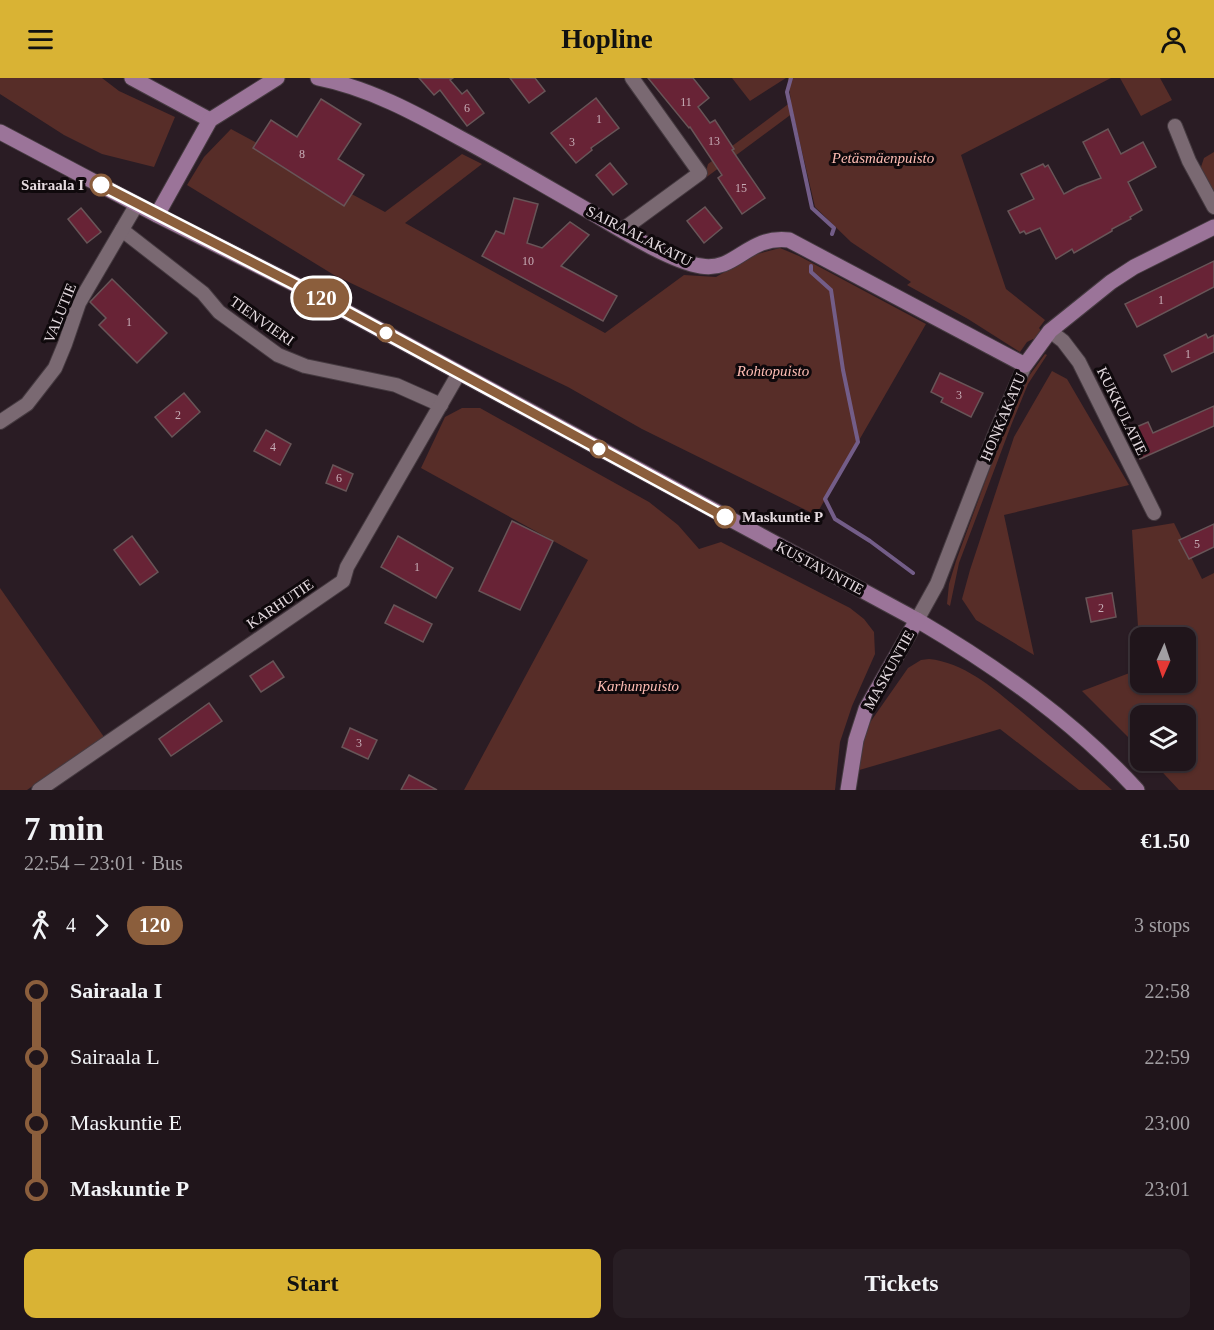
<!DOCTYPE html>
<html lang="en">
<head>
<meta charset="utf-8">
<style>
	:root { --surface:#20151b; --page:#281e24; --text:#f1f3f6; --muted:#a29fa3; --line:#3d343a; --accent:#d9b334 }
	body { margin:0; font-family:Georgia,serif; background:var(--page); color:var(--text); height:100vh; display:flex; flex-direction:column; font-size:22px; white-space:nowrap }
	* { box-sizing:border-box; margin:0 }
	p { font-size:20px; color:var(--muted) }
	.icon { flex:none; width:33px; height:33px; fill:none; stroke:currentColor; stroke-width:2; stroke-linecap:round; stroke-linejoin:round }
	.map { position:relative; height:712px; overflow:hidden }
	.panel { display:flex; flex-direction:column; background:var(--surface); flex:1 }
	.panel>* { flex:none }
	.badge { padding:0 12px; border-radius:20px; font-size:21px; line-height:39px }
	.needle { width:39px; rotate:183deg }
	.controls { position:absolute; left:1130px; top:549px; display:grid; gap:12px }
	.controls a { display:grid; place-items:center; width:66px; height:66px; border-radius:12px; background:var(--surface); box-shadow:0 2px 4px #0004,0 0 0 2px var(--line); font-size:30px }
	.map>.badge { position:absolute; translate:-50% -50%; box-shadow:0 0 0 3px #fff }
	.legs { display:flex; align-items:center; gap:9px; height:66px; padding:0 24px; font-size:20px }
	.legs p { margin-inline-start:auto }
	.head { display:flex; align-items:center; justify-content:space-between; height:102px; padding:0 24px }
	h1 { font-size:33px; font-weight:700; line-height:45px }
	.action { display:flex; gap:12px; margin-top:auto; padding:12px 24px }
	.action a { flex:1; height:69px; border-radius:12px; background:var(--accent); color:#111; font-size:24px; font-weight:700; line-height:69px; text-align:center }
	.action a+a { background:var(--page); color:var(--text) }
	ul { padding:0 24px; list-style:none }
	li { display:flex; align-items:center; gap:21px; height:66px; font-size:22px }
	li i { display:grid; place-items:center; width:9px; height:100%; margin:0 8px; background:currentColor }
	li i::after { content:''; width:15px; height:15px; margin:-8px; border:4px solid; border-radius:50%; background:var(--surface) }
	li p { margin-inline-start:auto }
	li:first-child i { background:linear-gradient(#0000 50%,currentColor 0) }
	li:last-child i { background:linear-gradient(currentColor 50%,#0000 0) }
	header { display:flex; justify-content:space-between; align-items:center; height:78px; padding:0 24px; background:var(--accent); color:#111; font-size:27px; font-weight:700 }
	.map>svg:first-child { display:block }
	.green { fill:#572d28 }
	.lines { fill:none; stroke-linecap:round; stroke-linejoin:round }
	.stream { stroke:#735d88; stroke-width:4 }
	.building { fill:#682336; stroke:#685558; stroke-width:1.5 }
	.street-casing { stroke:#453a40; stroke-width:16 }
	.secondary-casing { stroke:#453a40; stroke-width:17 }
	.street { stroke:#7a6972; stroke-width:14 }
	.secondary { stroke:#9b7499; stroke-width:15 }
	.line-1-casing { stroke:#fff; stroke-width:14 }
	.line-1 { stroke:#8b5e3c; stroke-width:9 }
	.stop-1-dot { fill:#fff; stroke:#8b5e3c; stroke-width:3 }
	.labels { text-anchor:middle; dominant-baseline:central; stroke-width:6; stroke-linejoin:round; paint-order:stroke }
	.number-label { font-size:12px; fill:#c6adb6 }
	.park-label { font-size:15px; font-style:italic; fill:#febcb3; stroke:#0f090c }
	.stop-label { font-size:15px; font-weight:bold; fill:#e5dbe0; stroke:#0f090c; text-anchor:end }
	.street-label { font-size:15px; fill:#e5dbe0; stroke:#0f090c }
</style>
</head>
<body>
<header><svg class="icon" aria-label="menu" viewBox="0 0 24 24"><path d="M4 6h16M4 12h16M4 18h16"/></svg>Hopline<svg class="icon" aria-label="person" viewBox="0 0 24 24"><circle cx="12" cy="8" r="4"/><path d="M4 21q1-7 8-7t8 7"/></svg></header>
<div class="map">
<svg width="1214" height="712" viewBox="0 0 1214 712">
	<rect width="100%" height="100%" fill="#2a1c24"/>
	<g class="green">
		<polygon points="0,0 102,0 119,13 175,39 154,89 102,76 64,57 0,16"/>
		<polygon points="732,0 786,0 750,23"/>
		<polygon points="788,0 1111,0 961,77 1006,211 1045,242 1039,250 1043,255 1041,267 1033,261 1027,264 1020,274 968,241 907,207 911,204 851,164 815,129 793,35 704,101 708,86 791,24"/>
		<polygon points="1120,0 1160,0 1172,22 1141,38"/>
		<polygon points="231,51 385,134 462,76 482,86 405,145 605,255 684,197 716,199 754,177 780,170 799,178 926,246 816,437 642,351 568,309 334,197 187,107 204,79"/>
		<polygon points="1214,74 1214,114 1201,89 1204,80"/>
		<polygon points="1045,276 1047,277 1028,306 1012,345 959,485 950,528 947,526 949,506 956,483 1007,344 1026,302"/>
		<polygon points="1052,293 1067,301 1129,407 1004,437 1034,577 976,542 962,521 970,492 1014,359"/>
		<polygon points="462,330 480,330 649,424 678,447 699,471 721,464 850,530 864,541 874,554 875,576 852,628 840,664 835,712 464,712 588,482 421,390 445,339"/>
		<polygon points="1174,445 1202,501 1214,495 1214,712 1179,712 1152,683 1185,682 1185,638 1140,638 1140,671 1082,613 1140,591 1140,604 1185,604 1185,560 1140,560 1140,581 1132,452"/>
		<polygon points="0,510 104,659 27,712 0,712"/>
		<path d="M929,581c41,4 75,39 106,64 26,22 52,45 77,67h-33l-79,-61 -144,42 3,-23 12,-27 37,-53 13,-8z"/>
	</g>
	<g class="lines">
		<g class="stream">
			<polyline points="791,0 787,14 812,130 834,150 832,156"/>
			<polyline points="811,188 811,194 831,212 843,292 858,364 825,421 835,441 870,463 913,495"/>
		</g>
	</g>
	<g class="building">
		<polygon points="419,0 453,0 450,2 462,16 467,12 484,35 467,48 440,12 434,17"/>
		<polygon points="510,0 535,0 545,13 529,25"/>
		<polygon points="648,0 693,0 709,20 698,29 710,45 715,42 734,71 732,72 765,120 742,136 718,100 722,97 690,49 689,50"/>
		<polygon points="596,20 619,50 591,70 592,72 576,85 551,55"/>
		<polygon points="321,21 361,46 338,81 364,97 344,128 253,70 271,42 297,59"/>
		<polygon points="1108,51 1121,76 1143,64 1156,89 1128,104 1142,132 1130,139 1131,141 1112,151 1112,153 1074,175 1072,171 1056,181 1040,150 1026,156 1024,153 1020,155 1008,133 1034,121 1021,96 1043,86 1045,89 1048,87 1064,116 1077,109 1101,100 1083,64"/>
		<polygon points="610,85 627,106 613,117 596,97"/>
		<polygon points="514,120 538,126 527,165 542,170 570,144 589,157 561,188 617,218 603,243 482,178 496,153 504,156"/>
		<polygon points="705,129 722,150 704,165 687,143"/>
		<polygon points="81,130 101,154 87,165 68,141"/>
		<polygon points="1214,183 1214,209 1137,249 1125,226"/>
		<polygon points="112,201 167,255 137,285 99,247 106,240 90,224"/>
		<polygon points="1206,256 1208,260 1214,257 1214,274 1172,294 1164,277"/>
		<polygon points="940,295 983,315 971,339 941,324 943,320 931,314"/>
		<polygon points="184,315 200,334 172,359 155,339"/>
		<polygon points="1214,328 1214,348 1140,381 1127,353 1148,344 1153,355"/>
		<polygon points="266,352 291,366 280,387 254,373"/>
		<polygon points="333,387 353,396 346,413 326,405"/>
		<polygon points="512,443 553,463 520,532 479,513"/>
		<polygon points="1214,446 1214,469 1189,481 1179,462"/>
		<polygon points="132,458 158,494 140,507 114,472"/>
		<polygon points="398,458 453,490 436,520 381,489"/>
		<polygon points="1112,515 1116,539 1091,544 1086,520"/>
		<polygon points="394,527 432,546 423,564 385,545"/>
		<polygon points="273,583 284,599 261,614 250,598"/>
		<polygon points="209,625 222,643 171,678 159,661"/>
		<polygon points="350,650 377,662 368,681 342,669"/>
		<polygon points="409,697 437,712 401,712"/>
	</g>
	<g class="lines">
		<defs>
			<g id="street">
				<polyline points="1175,48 1189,83 1214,129"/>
				<polyline points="122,152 203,215 219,234 278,277 305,288 396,307 441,327"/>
				<polyline points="622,152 700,95 632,0"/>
				<polyline points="1050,253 1063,263 1079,284 1154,435"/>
				<polyline points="0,344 27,326 55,290 65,266 79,225 137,126"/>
				<polyline points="917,542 937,506 995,356 1025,287"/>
				<polyline points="39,712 343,503 347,489 459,295"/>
			</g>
			<g id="secondary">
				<polyline points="132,0 210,42"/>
				<path d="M318,0c51,10 97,35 142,60 47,25 92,52 139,79 25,15 74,45 102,49 36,6 46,-31 88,-26l236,125 25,-34 61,-49 23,-15 80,-40"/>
				<path d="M0,54l157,83 153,77 607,328c80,47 157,101 220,170"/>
				<polyline points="157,137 210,42 277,0"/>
				<polyline points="848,712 856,662 866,631 917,542"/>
			</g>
		</defs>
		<use href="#street" class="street-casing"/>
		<use href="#secondary" class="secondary-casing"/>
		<use href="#street" class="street"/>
		<use href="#secondary" class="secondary"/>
	</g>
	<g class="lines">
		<defs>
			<polyline id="line-1" points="101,107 310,214 725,439"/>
		</defs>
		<use href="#line-1" class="line-1-casing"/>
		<use href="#line-1" class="line-1"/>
	</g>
	<g class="stop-1-dot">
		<circle cx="101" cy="107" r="10"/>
		<circle cx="386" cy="255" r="8"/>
		<circle cx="599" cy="371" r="8"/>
		<circle cx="725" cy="439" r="10"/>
	</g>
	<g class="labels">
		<g class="number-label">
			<text x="686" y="24">11</text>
			<text x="467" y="30">6</text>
			<text x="599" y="41">1</text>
			<text x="714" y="63">13</text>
			<text x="572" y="64">3</text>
			<text x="302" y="76">8</text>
			<text x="741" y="110">15</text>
			<text x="528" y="183">10</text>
			<text x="1161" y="222">1</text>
			<text x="129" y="244">1</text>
			<text x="1188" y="276">1</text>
			<text x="959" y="317">3</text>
			<text x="178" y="337">2</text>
			<text x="273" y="369">4</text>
			<text x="339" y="400">6</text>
			<text x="1197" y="466">5</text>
			<text x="417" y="489">1</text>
			<text x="1101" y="530">2</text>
			<text x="359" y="665">3</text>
		</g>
		<g class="park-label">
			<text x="883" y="80">Petäsmäenpuisto</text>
			<text x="773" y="293">Rohtopuisto</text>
			<text x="638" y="608">Karhunpuisto</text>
		</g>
		<g class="stop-label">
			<text x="84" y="107">Sairaala I</text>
			<text x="742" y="439" text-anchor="start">Maskuntie P</text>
		</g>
		<g class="street-label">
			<text transform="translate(639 158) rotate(27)">SAIRAALAKATU</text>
			<text transform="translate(60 235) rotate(-68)">VALUTIE</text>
			<text transform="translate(262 243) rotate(35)">TIENVIERI</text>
			<text transform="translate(1122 333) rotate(64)">KUKKULATIE</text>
			<text transform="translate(1003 339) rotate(-67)">HONKAKATU</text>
			<text transform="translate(820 490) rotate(28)">KUSTAVINTIE</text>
			<text transform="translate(280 526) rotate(-34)">KARHUTIE</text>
			<text transform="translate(889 592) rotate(-61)">MASKUNTIE</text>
		</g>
	</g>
</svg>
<div class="controls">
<a><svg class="needle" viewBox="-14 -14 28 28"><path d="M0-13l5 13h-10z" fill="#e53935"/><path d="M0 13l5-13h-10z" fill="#a29fa3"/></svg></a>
<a><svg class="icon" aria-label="layers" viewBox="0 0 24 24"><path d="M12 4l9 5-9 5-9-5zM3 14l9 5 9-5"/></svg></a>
</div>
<b class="badge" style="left:321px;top:220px;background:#8b5e3c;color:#fff">120</b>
</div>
<section class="panel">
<div class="head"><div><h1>7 min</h1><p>22:54 – 23:01 · Bus</p></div><b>€1.50</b></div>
<div class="legs"><svg class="icon" aria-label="walk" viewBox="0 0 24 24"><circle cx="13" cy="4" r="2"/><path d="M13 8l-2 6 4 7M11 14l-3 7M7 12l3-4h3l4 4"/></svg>4<svg class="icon" aria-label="forward" viewBox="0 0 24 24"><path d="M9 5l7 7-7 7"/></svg><b class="badge" style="background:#8b5e3c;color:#fff">120</b><p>3 stops</p></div>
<ul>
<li><i style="color:#8b5e3c"></i><b>Sairaala I</b><p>22:58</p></li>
<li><i style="color:#8b5e3c"></i><span>Sairaala L</span><p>22:59</p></li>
<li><i style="color:#8b5e3c"></i><span>Maskuntie E</span><p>23:00</p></li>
<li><i style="color:#8b5e3c"></i><b>Maskuntie P</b><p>23:01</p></li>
</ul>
<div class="action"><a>Start</a><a>Tickets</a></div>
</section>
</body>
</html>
